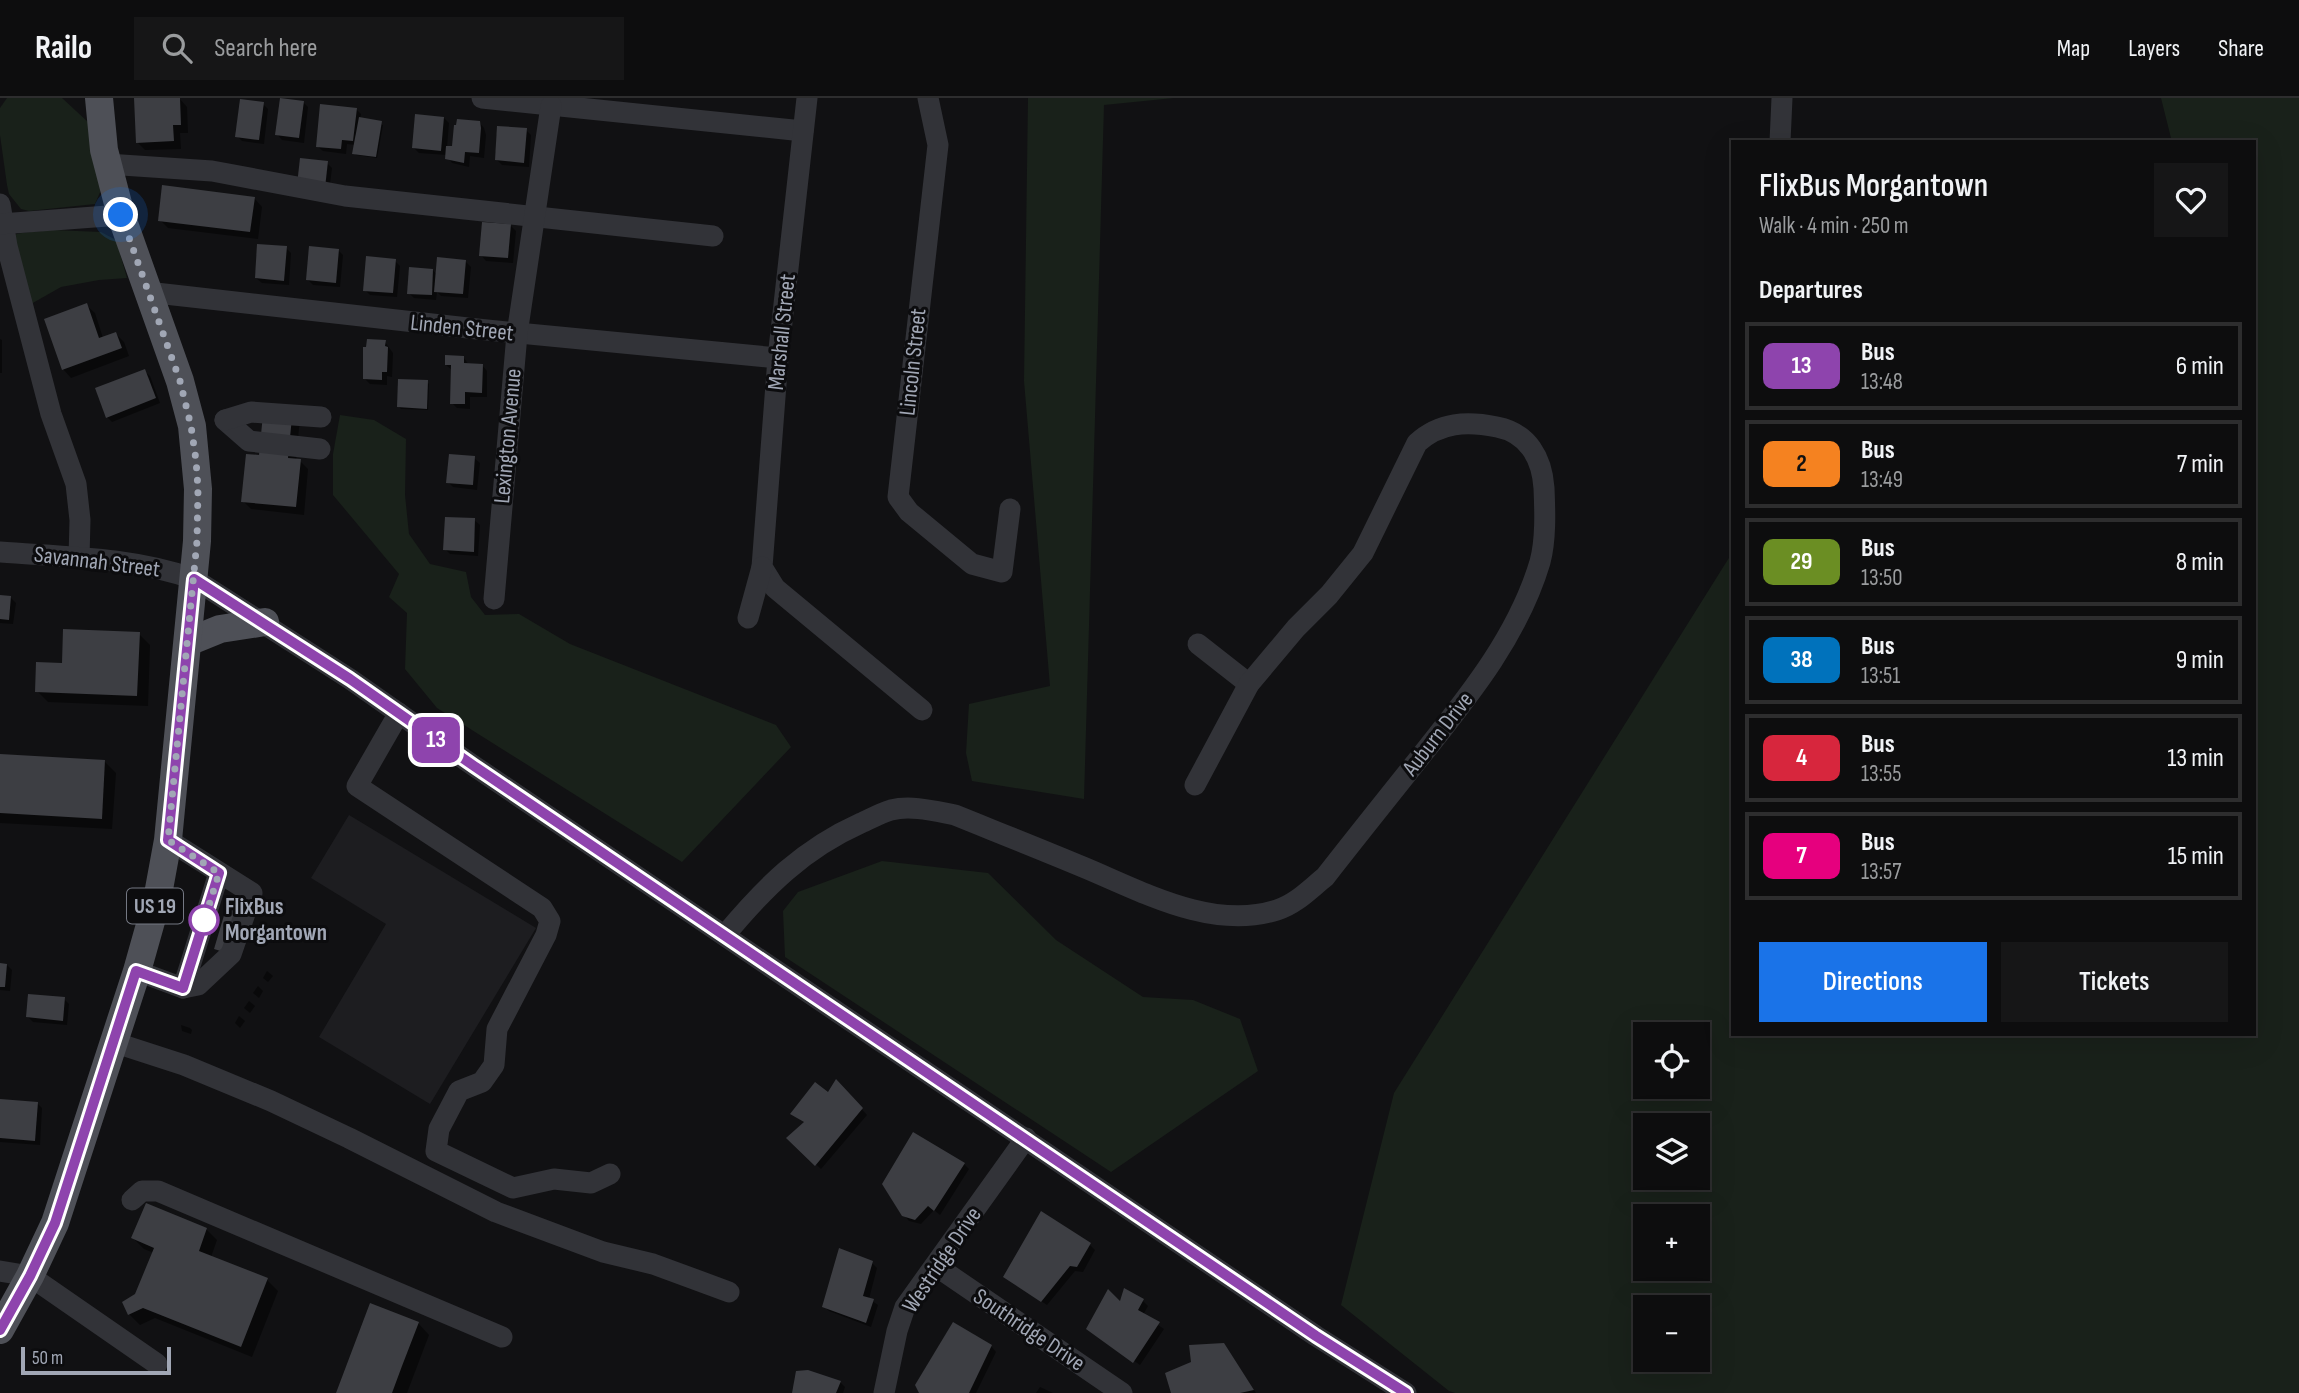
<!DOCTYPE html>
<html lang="en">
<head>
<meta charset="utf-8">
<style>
	:root { --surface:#0d0d0e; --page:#161617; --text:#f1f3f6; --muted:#9a9c9e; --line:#2d2d2e; --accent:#1a73e8 }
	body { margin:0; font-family:"Sofia Sans Condensed",sans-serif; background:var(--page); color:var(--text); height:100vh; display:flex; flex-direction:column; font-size:26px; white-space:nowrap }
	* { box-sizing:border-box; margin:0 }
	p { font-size:23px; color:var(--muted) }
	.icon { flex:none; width:38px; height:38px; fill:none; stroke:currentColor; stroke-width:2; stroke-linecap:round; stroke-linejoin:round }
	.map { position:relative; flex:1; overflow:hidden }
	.side { position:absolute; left:1731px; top:42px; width:525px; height:896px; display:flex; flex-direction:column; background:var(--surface); border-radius:0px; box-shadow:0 7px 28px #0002,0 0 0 2px var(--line) }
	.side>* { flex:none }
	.badge { padding:0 14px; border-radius:10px; font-size:24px; line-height:46px }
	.fabs { position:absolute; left:1633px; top:924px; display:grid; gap:14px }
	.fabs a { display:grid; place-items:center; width:77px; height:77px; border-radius:0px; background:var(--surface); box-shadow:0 7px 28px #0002,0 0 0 2px var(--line); font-size:35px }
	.scale { position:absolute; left:21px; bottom:18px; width:150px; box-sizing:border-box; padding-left:7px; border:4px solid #a1a7b5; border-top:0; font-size:19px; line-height:24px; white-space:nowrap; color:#a1a7b5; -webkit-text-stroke:5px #0c0c0e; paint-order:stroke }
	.you { position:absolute; width:35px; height:35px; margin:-18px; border:5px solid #fff; border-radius:50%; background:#1a73e8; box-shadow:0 0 0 10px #1a73e833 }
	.map>.badge { position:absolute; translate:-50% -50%; box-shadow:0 0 0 4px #fff }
	h2 { padding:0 28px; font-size:26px; line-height:63px }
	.round { display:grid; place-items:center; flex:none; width:74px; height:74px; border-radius:0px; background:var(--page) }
	.head { display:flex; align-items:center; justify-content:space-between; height:119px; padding:0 28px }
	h1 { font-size:33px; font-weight:600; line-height:52px }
	.action { display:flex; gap:14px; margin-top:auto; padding:14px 28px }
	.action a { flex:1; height:80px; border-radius:0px; background:var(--accent); color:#fff; font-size:28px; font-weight:600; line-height:80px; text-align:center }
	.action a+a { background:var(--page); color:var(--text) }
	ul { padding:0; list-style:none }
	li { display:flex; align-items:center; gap:21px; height:88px; margin:0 14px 10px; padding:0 14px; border:4px solid var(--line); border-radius:0px }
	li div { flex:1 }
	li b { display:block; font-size:26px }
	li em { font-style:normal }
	li .badge { min-width:77px; font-weight:700; text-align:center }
	header { display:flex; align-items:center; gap:42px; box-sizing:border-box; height:98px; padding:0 35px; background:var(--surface); border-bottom:2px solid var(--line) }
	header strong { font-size:33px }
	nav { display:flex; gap:38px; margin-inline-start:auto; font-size:24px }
	.search { width:490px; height:63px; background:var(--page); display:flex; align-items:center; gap:18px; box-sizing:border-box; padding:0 24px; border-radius:0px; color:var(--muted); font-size:26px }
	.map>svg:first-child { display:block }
	.built { fill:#1d1d20 }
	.green { fill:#19211a; fill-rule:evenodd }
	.shadow { fill:#0007 }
	.building { fill:#3d3e43 }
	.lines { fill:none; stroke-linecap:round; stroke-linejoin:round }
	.minor { stroke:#323338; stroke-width:21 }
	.major { stroke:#4e5057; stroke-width:28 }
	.line-casing { stroke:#fff; stroke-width:16 }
	.line { stroke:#8e44ad; stroke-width:10 }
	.walk { stroke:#a1a7b5; stroke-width:7; stroke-dasharray:0 12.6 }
	.stop-dot { fill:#fff; stroke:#8e44ad; stroke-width:3.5 }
	.labels { text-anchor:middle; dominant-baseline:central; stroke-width:6; stroke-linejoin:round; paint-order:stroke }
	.shield { fill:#0c0c0e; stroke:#747883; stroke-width:2 }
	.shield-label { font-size:21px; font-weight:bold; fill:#a1a7b5 }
	.street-label { font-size:23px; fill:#a1a7b5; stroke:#0c0c0e }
	.stop-label { font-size:23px; font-weight:bold; fill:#a1a7b5; stroke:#0c0c0e; text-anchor:start }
</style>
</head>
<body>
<header>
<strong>Railo</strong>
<div class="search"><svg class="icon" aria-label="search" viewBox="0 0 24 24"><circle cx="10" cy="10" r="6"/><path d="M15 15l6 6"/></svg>Search here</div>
<nav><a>Map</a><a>Layers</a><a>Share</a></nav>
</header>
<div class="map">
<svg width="2299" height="1295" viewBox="0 0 2299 1295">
	<rect width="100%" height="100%" fill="#111113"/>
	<polygon class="built" points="349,717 536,830 430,1006 319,939 386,826 311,780"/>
	<g class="green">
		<polygon points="7,0 62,0 89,25 101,92 95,106 29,113 21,111 9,96 7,87 0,37 0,10"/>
		<polygon points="1028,0 1174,0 1104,7 1084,701 972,683 966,655 969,606 1050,588 1024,283"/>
		<path d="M2161,0h138v1295h-844l-6,-2 -108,-86 53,-212 338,-540v481h522v-892h-82zM1698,936v53h-53v-53zM1645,1027h53v53h-53zM1698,1118v53h-53v-53zM1698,1209v53h-53v-53z"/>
		<path d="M53,132l48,2 15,8 11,38 -28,2 -38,7 -30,17 -21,-68c13,-5 30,-4 43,-6z"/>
		<polygon points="340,317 374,322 406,341 405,397 409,436 430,466 466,474 471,499 485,517 519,516 570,546 776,627 791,649 682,764 437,610 405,571 407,515 389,499 399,476 333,397 333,356"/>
		<polygon points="882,763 988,775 1056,842 1143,899 1193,902 1240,921 1258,973 1111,1074 785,859 783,813 798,794"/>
	</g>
	<g class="shadow">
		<polygon points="136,0 179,0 187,9 188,35 180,35 181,51 145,52 137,44"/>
		<polygon points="303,4 308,9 304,45 282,42 277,36"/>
		<polygon points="263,6 268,11 264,46 242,43 237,38"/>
		<polygon points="356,11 361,16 360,21 383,27 377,60 356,57 354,55 356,47 347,46 346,56 323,53 317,48"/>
		<polygon points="444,20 449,25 447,49 454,50 479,24 484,30 486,37 484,60 470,58 469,69 452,65 447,57 419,55 414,50"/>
		<polygon points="526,32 531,37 529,69 502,67 496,61"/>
		<polygon points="327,65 332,70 329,94 304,91"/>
		<polygon points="254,100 262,109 258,141 168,130 160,122"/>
		<polygon points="511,128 516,133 513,165 486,163 481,157"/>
		<polygon points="286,150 291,155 289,187 262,185 256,180"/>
		<polygon points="338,152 343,157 340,189 313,187 308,182"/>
		<polygon points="395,163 400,168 397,199 370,197 365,192"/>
		<polygon points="465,163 471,169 468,200 441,198 437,194 436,202 414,200 409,195 433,172 437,177"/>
		<polygon points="86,207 95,215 103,240 116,236 124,244 129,258 71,280 63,271"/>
		<polygon points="0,241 2,242 2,275 0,275"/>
		<polygon points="385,244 393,255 392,279 387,278 387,287 370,286 365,281"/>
		<polygon points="464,260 469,267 482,267 487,273 487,299 470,299 470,311 457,310 452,305 453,273 446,267"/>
		<polygon points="144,273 150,278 160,305 112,324 107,319"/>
		<polygon points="427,284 429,286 428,312 401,311 399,309"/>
		<polygon points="266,308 300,319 296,363 300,363 308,371 304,417 251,411 243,403 261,359"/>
		<polygon points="474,360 480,365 477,392 453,389 448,384"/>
		<polygon points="474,422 480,427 478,458 450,456 445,451"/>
		<polygon points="0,496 0,499 11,500 16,505 13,526 0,525"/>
		<polygon points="139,536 150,547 148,608 48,604 37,593 63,566"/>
		<polygon points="0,658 105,664 116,675 112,731 0,725"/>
		<polygon points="0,867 7,867 12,872 10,893 0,892"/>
		<polygon points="267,873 273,878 268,884 263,880"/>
		<polygon points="258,888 263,893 259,900 253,895"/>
		<polygon points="64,901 69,906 67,927 33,924 28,919"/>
		<polygon points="249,903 255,908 250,915 244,910"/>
		<polygon points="239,918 245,923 240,930 235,925"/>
		<polygon points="181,927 190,930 192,932 191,936 182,933"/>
		<polygon points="837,984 867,1017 821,1071 788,1040 805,1025 798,1020 828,997"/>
		<polygon points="0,1003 37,1005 42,1010 40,1047 0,1044"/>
		<polygon points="964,1066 969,1071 940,1117 934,1112 921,1126 909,1123 904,1117"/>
		<polygon points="206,1131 217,1142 211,1159 267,1182 278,1193 252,1259 155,1220 140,1227 129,1216 154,1155 144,1151 133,1140"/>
		<polygon points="1090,1147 1095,1152 1083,1174 1075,1173 1047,1207 1011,1183"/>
		<polygon points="872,1165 877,1170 869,1201 878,1207 871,1229 829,1213 824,1208"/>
		<polygon points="1143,1203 1148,1208 1143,1217 1164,1231 1140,1267 1092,1233 1120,1206"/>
		<polygon points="418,1225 429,1237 407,1295 338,1295"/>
		<polygon points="991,1248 996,1254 976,1295 921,1295"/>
		<polygon points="1228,1253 1256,1295 1173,1295"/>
		<polygon points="840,1284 845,1289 843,1295 794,1295"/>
		<polygon points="1040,1289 1053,1295 1036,1295"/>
	</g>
	<g class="building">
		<polygon points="134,0 180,0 181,27 173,27 174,43 136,45"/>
		<polygon points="280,0 304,3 299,40 275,37"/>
		<polygon points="240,1 264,4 259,42 235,39"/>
		<polygon points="320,6 357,10 353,43 342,42 341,51 316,49"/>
		<polygon points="415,16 444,19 441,53 412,50"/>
		<polygon points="359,19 382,23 376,59 352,56"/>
		<polygon points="457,21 480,23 481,30 479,55 465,54 464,65 445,61 446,48 452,48 454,27 456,27"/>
		<polygon points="497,28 527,30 524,65 495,62"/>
		<polygon points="300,60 328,63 325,90 297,87"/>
		<polygon points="162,87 255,99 250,134 158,123"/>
		<polygon points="482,124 511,126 508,160 479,158"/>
		<polygon points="257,146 287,148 284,183 255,180"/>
		<polygon points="309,148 339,151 336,185 306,182"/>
		<polygon points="366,158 396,161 393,195 363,193"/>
		<polygon points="437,159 466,162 463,196 434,194"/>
		<polygon points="409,169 433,171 432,197 407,196"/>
		<polygon points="87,205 99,240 116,234 122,250 62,272 44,221"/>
		<polygon points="367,241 386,242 385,248 388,249 387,274 382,274 382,282 363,281 363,249 366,249"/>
		<polygon points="445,257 464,258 464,265 483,266 482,295 465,294 465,306 450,306 451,267 445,267"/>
		<polygon points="145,271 156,300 106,320 95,290"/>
		<polygon points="398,281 428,282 427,311 397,309"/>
		<polygon points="264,306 293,309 288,360 301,361 296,409 241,404 246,356 259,357"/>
		<polygon points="449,356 475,358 473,387 446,385"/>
		<polygon points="445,419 475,420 474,454 443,452"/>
		<polygon points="0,497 11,498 9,522 0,521"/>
		<polygon points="63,531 140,534 137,598 35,594 36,564 62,565"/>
		<polygon points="0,656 105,662 102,721 0,715"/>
		<polygon points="228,804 241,808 227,855 214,851"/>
		<polygon points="0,865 7,866 5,889 0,889"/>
		<polygon points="28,896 65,899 63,923 26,919"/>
		<polygon points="836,981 863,1010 815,1068 786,1040 804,1024 790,1016 815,984 828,994"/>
		<polygon points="0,1001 38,1004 35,1043 0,1040"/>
		<polygon points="913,1034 965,1065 934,1113 928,1108 915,1122 902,1118 882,1086"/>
		<polygon points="146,1105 207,1130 199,1153 268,1180 241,1249 143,1210 128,1217 122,1204 135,1196 154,1150 131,1140"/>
		<polygon points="1041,1113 1091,1145 1077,1169 1070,1168 1041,1204 1003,1179"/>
		<polygon points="839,1150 873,1163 863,1198 874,1201 866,1225 822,1209"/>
		<polygon points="1124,1190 1144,1201 1138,1212 1160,1224 1133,1265 1086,1231 1108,1191 1120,1203"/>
		<polygon points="370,1205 419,1224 402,1268 392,1295 336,1295"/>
		<polygon points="953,1224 992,1247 969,1295 919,1295 915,1287"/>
		<polygon points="1224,1245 1254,1292 1240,1295 1171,1295 1165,1275 1191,1264 1189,1247"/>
		<polygon points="808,1272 841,1283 836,1295 792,1295 796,1273"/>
	</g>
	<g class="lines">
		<g class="minor">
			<polyline points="482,0 803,33"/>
			<polyline points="807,0 778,260 762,469 775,490 922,612"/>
			<polyline points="928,0 938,47 898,399 909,414 972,466 1002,474 1010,411"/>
			<polyline points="1780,44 1782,0"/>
			<polyline points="107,66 212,73 345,98 713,138"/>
			<polyline points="0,106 7,148 51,316 76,386 80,422 79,460"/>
			<polyline points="0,126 121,117"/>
			<polyline points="147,194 477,231 778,260"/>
			<polyline points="225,322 249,343 320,351"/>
			<polyline points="225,322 251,314 321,319"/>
			<path d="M0,454c65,5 132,5 194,27l156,100 124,87 842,570 90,57"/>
			<polyline points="494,501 517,236 551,8"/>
			<polyline points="748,520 762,469"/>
			<polyline points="1198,546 1249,586"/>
			<polyline points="399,615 357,688 542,810 550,823 546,837 497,931 494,967 482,984 459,993 439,1031 436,1053 513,1090 554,1081 591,1085 610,1076"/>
			<path d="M725,837c40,-48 78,-86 136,-112 9,-4 20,-10 30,-13 20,-5 43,1 64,5 42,17 85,34 128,52 58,24 129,64 194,43 19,-6 33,-21 48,-33 32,-41 64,-81 96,-121 47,-59 97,-120 119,-194 6,-22 5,-51 4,-74 -2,-30 -16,-55 -47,-61 -30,-6 -57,-5 -80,16l-54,110 -34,42 -33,33 -47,56 -54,101"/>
			<polyline points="137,873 183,890 198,887 231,856 252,795 168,742"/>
			<polyline points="183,890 219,775"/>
			<polyline points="113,944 184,967 271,1003 349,1040 496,1114 603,1154 653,1166 729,1194"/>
			<polyline points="132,1102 142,1093 158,1093 502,1239"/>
			<polyline points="936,1168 1122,1295"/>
			<polyline points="0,1173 30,1178 157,1266"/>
			<polyline points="884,1295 897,1233 905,1209 1026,1040"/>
		</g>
		<g class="major">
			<polyline points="188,544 220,531 265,524"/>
			<polyline points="0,1232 30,1178 55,1125 137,873 157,802 168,742 197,443 198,391 192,328 180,283 121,117 104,52 99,0"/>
		</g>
	</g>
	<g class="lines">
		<defs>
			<polyline id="line" points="0,1232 30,1178 55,1125 136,873 183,890 219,775 168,742 194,481 350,581 474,668 1316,1238 1406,1295"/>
		</defs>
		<use href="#line" class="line-casing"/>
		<use href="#line" class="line"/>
		<polyline class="walk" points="121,117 180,283 191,328 196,362 198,391 197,443 168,742 219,775 202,830 204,822"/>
	</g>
	<circle class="stop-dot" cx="204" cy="822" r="14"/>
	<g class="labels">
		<rect class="shield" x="127" y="790.5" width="56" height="35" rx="5"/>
		<g class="shield-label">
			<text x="155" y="808">US 19</text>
		</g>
		<g class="street-label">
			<text transform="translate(462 230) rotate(6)">Linden Street</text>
			<text transform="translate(782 234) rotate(-84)">Marshall Street</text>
			<text transform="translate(913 264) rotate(-84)">Lincoln Street</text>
			<text transform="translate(508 338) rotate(-85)">Lexington Avenue</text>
			<text transform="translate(97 464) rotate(7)">Savannah Street</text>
			<text transform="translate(1438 636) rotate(-52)">Auburn Drive</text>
			<text transform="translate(942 1162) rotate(-56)">Westridge Drive</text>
			<text transform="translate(1029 1232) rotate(34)">Southridge Drive</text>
		</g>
		<g class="stop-label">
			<text x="225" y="809">FlixBus<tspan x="225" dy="26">Morgantown</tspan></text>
		</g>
	</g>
</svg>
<div class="fabs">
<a><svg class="icon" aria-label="locate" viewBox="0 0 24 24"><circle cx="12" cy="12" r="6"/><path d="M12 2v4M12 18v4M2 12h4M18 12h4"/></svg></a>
<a><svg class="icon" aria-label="layers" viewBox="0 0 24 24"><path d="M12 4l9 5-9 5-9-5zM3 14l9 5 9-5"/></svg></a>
<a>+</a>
<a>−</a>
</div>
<div class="scale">50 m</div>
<div class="you" style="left:121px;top:117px"></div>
<b class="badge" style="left:436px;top:642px;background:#8e44ad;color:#fff">13</b>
<section class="side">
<div class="head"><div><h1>FlixBus Morgantown</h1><p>Walk · 4 min · 250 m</p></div><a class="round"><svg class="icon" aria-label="heart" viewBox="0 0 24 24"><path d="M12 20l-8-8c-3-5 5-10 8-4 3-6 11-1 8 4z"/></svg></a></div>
<h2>Departures</h2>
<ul>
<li><span class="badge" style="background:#8e44ad;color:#fff">13</span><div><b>Bus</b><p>13:48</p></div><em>6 min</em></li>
<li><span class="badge" style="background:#f58220;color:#111">2</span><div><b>Bus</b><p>13:49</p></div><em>7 min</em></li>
<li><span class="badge" style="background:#6b8e23;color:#fff">29</span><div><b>Bus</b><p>13:50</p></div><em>8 min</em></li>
<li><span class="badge" style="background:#0072bc;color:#fff">38</span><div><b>Bus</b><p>13:51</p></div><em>9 min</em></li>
<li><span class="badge" style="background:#d7263d;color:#fff">4</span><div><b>Bus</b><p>13:55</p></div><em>13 min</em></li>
<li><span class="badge" style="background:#e6007e;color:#fff">7</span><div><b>Bus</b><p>13:57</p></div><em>15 min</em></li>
</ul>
<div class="action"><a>Directions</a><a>Tickets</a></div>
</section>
</div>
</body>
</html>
